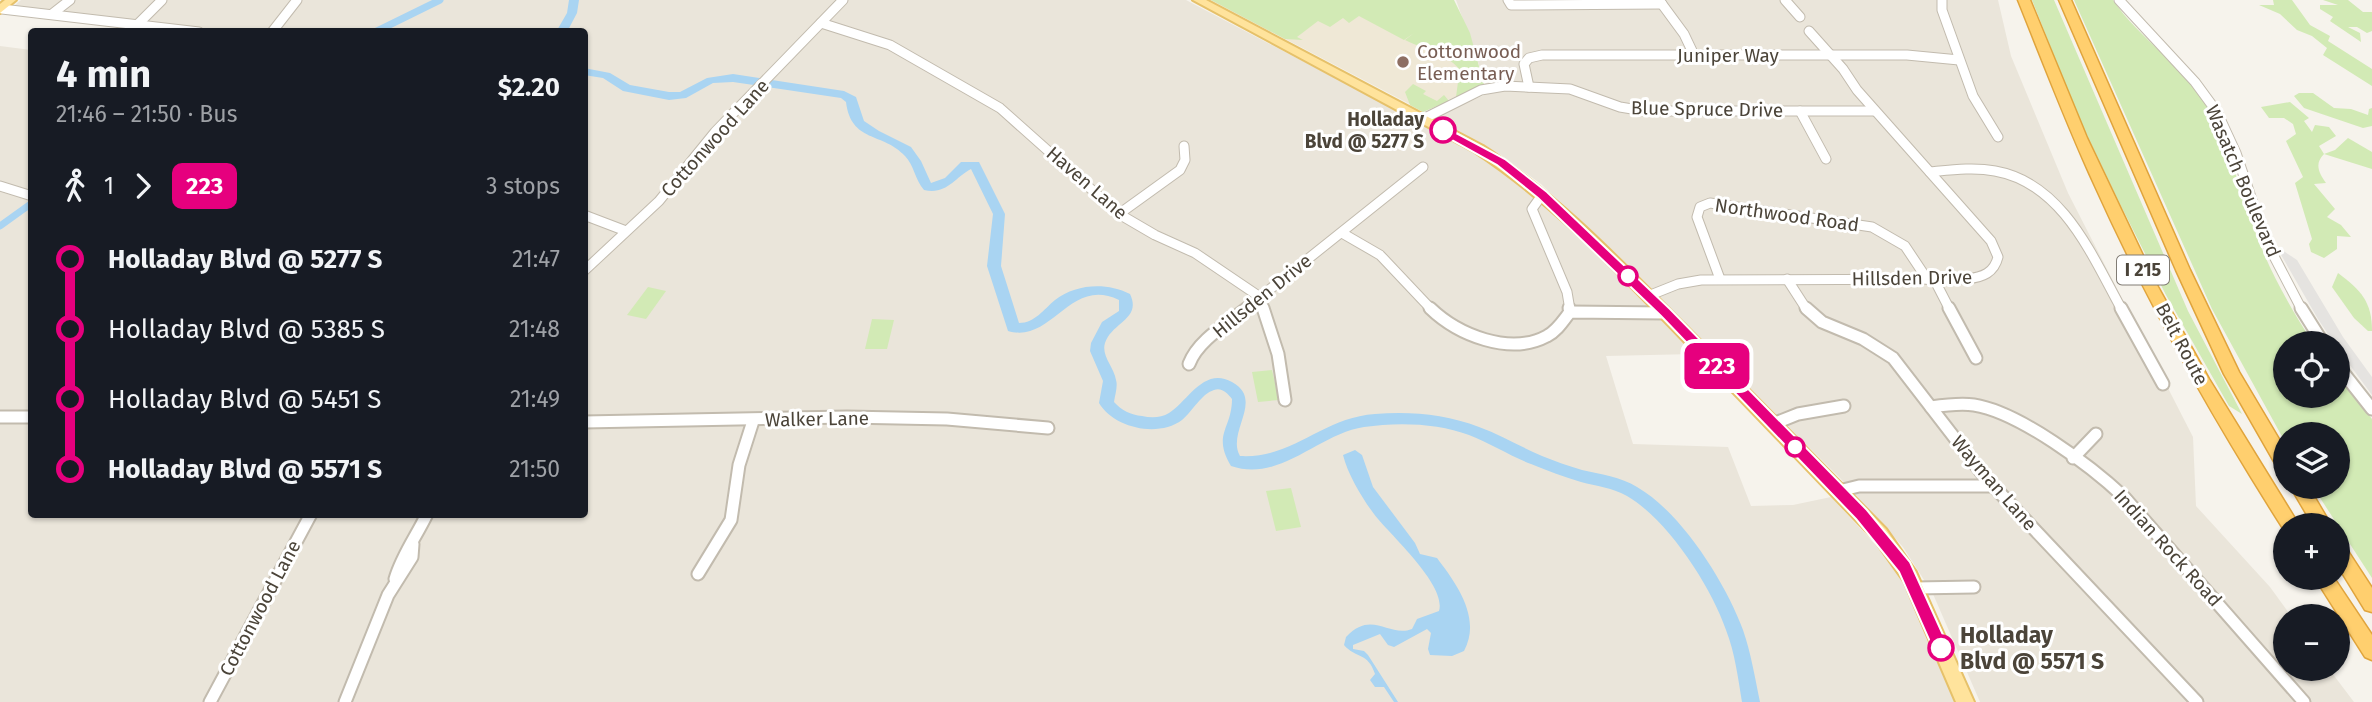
<!DOCTYPE html>
<html lang="en">
<head>
<meta charset="utf-8">
<style>
	:root { --surface:#171b24; --page:#242831; --text:#f1f3f6; --muted:#9ea1a6 }
	body { margin:0; font-family:"Fira Sans",sans-serif; background:var(--page); color:var(--text); height:100vh; display:flex; flex-direction:column; font-size:26px; white-space:nowrap }
	* { box-sizing:border-box; margin:0 }
	p { font-size:23px; color:var(--muted) }
	.icon { flex:none; width:38px; height:38px; fill:none; stroke:currentColor; stroke-width:2; stroke-linecap:round; stroke-linejoin:round }
	.map { position:relative; flex:1; overflow:hidden }
	.sheet { position:absolute; left:28px; top:28px; width:560px; height:490px; display:flex; flex-direction:column; background:var(--surface); border-radius:7px; box-shadow:0 2px 5px #0004 }
	.sheet>* { flex:none }
	.badge { padding:0 14px; border-radius:10px; font-size:24px; line-height:46px }
	.fabs { position:absolute; left:2273px; top:331px; display:grid; gap:14px }
	.fabs a { display:grid; place-items:center; width:77px; height:77px; border-radius:50%; background:var(--surface); box-shadow:0 2px 5px #0004; font-size:35px }
	.map>.badge { position:absolute; translate:-50% -50%; box-shadow:0 0 0 4px #fff }
	.legs { display:flex; align-items:center; gap:10px; height:77px; padding:0 28px; font-size:23px }
	.legs p { margin-inline-start:auto }
	.summary { display:flex; align-items:center; justify-content:space-between; height:119px; padding:0 28px }
	h1 { font-size:38px; font-weight:700; line-height:52px }
	ul { padding:0 28px; list-style:none }
	li { display:flex; align-items:center; gap:24px; height:70px; font-size:26px }
	li i { display:grid; place-items:center; width:10px; height:100%; margin:0 9px; background:currentColor }
	li i::after { content:''; width:18px; height:18px; margin:-9px; border:5px solid; border-radius:50%; background:var(--surface) }
	li p { margin-inline-start:auto }
	li:first-child i { background:linear-gradient(#0000 50%,currentColor 0) }
	li:last-child i { background:linear-gradient(currentColor 50%,#0000 0) }
	.map>svg:first-child { display:block }
	.residential { fill:#eae5da }
	.education { fill:#efe8d6 }
	.green { fill:#d2eab5 }
	.parking { fill:#e5e3e0 }
	.water { fill:#a9d4f2 }
	.lines { fill:none; stroke-linecap:round; stroke-linejoin:round }
	.canal { stroke:#a9d4f2; stroke-width:7 }
	.river { fill:#a9d4f2; fill-rule:evenodd }
	.minor-far1-casing { stroke:#c2bbae; stroke-width:11 }
	.minor-casing { stroke:#c2bbae; stroke-width:15 }
	.major-casing { stroke:#e6c16a; stroke-width:4 }
	.highway-casing { stroke:#e0a43c; stroke-width:3 }
	.minor-far1 { stroke:#fff; stroke-width:9 }
	.minor { stroke:#fff; stroke-width:11 }
	.major { fill:#ffe39c; fill-rule:evenodd }
	.highway { fill:#ffcf6e; fill-rule:evenodd }
	.line-1 { fill:#e6007e; stroke:#fff; stroke-width:2 }
	.education-dot { fill:#8d6e63; stroke:#fff; stroke-width:2.5 }
	.stop-1-dot { fill:#fff; stroke:#e6007e; stroke-width:3.5 }
	.labels { text-anchor:middle; dominant-baseline:central; stroke-width:6; stroke-linejoin:round; paint-order:stroke }
	.shield { fill:#fff; stroke:#817c74; stroke-width:2 }
	.shield-label { font-size:18px; font-weight:bold; fill:#4b4439 }
	.education-label { font-size:19px; fill:#785e54; stroke:#fff; text-anchor:start }
	.street-label { font-size:19px; fill:#4b4439; stroke:#fff }
	.stop-label { font-size:19px; font-weight:bold; fill:#4b4439; stroke:#fff; text-anchor:end }
	.near-stop-label { font-size:23px; font-weight:bold; fill:#4b4439; stroke:#fff; text-anchor:start }
</style>
</head>
<body>
<div class="map">
<svg width="2372" height="702" viewBox="0 0 2372 702">
	<rect width="100%" height="100%" fill="#f6f3ec"/>
	<g class="residential">
		<polygon points="21,0 1186,0 1468,148 1512,179 1578,235 1694,354 1606,356 1633,444 1728,447 1751,506 1793,505 1831,497 1901,572 1957,702 0,702 0,46 31,50 32,514 584,514 584,32 235,32 14,6"/>
		<polygon points="1456,0 1998,0 2011,56 2068,193 2193,437 2196,506 2270,587 2291,616 2286,616 2286,668 2329,669 2354,702 1980,702 1933,594 1903,547 1840,478 1541,184 1501,155 1433,118 1489,93"/>
	</g>
	<polygon class="education" points="1211,0 1449,0 1471,40 1484,84 1423,111"/>
	<g class="green">
		<path d="M1211,0h243l16,33 14,52 -28,12 2,-15 6,-4c-8,-23 -40,-28 -59,-38l9,-7 -10,7 -45,-24 -10,7 -6,-5 -13,9 -12,-6 -21,16 6,3 -18,-1z"/>
		<polygon points="2032,0 2054,0 2188,311 2242,414 2229,406 2166,295 2119,202 2078,116"/>
		<path d="M2074,0h39c27,40 72,66 95,108 23,41 33,88 50,131 14,37 34,71 55,104h-27v53h52v-19l34,42v159l-59,-91 25,-1v-52h-52l-1,8 -73,-133z"/>
		<polygon points="2273,0 2292,0 2310,25 2330,36 2328,41 2372,69 2372,86 2323,55 2327,48 2312,36 2297,30 2280,14 2259,5 2274,5"/>
		<polygon points="2323,0 2348,0 2363,12 2372,12 2372,31 2367,33 2357,27 2348,27 2360,33 2361,42 2330,21 2333,17 2320,9 2320,5 2338,5"/>
		<polygon points="1413,84 1426,91 1423,94 1437,101 1444,95 1449,101 1423,112 1410,105 1405,92"/>
		<polygon points="2299,93 2313,93 2334,108 2351,109 2368,115 2369,109 2372,108 2372,126 2363,128 2304,108 2294,96"/>
		<path d="M2290,102l19,16 -5,3 8,11 3,-7 14,2 7,9 -17,10 5,8 11,-4 13,-12 24,14v17l-48,-15c-10,10 -5,19 2,29l-12,1 21,25 -8,8 14,8 10,12 -14,-1v13l-13,9 -13,-6 -2,-8 3,-5 -17,-56 8,-6 -17,-36 10,-7 -3,-10 -9,-6h-15l-8,-11z"/>
		<path d="M2338,273c23,17 34,29 34,58h-4l-14,-13 -22,-31z"/>
		<polygon points="648,287 666,291 646,319 627,315"/>
		<polygon points="872,319 894,320 887,349 865,349"/>
		<polygon points="1272,370 1279,400 1258,402 1252,372"/>
		<polygon points="1291,488 1301,527 1276,531 1266,491"/>
	</g>
	<polygon class="parking" points="2276,246 2297,260 2343,337 2372,377 2372,395 2338,349 2338,343 2334,343 2318,319"/>
	<path class="water" d="M1355,450l7,5 11,32 42,56 5,11 17,4c19,25 45,60 27,93l-12,5 -22,-1 -2,-6 3,-16 -4,-4 -33,18 -6,-2 -8,-11 -27,11v4l11,2 4,4 30,47h-4l-10,-15h-9l-5,-7 5,-6c-7,-22 -19,-15 -31,-29l2,-8c26,-28 43,1 66,-8l5,-10 22,-8c8,-26 -49,-76 -65,-97 -12,-16 -26,-39 -31,-59z"/>
	<g class="lines">
		<g class="canal">
			<polyline points="375,32 440,0"/>
			<polyline points="0,226 32,203"/>
		</g>
		<g class="river">
			<polygon points="569,0 579,0 577,13 567,32 556,32 567,13"/>
			<path d="M584,68l26,5 20,12 39,7h11l27,-14 26,-4 111,17 12,6 8,24 15,10 32,16 10,14 10,22 14,-5 16,-16h18l26,52 -4,52 18,57c16,0 25,-14 36,-23 21,-16 51,-18 75,-6 12,25 -18,28 -25,49 -4,13 9,24 11,37 2,6 -1,15 -2,22 7,8 17,13 28,14 9,2 19,2 27,-3 19,-12 35,-47 63,-31 33,18 -6,50 8,74 53,3 81,-38 135,-42 34,-3 71,0 104,13 22,8 42,20 63,29 13,5 26,10 40,14 18,4 39,7 55,17 44,25 89,96 106,143 8,23 12,48 17,72h-18c-4,-24 -7,-49 -16,-72 -15,-44 -59,-111 -99,-134 -14,-8 -31,-10 -46,-14 -17,-5 -33,-11 -50,-18 -21,-8 -41,-21 -62,-29 -31,-12 -72,-13 -105,-8 -46,7 -84,56 -133,39 -19,-32 1,-37 1,-67 -4,-5 -10,-12 -18,-9 -13,4 -21,21 -32,30 -24,18 -68,8 -83,-17l4,-22 -13,-30 1,-8 11,-21 17,-11v-11c-50,-24 -66,44 -111,31l-21,-65 6,-52 -22,-45c-17,9 -24,26 -47,21 -9,-10 -10,-25 -19,-34 -22,-24 -54,-13 -59,-54l-5,-4 -108,-16 -20,1 -27,15 -17,2 -46,-9 -20,-13 -19,-3z"/>
		</g>
		<defs>
			<g id="minor-far1">
				<polyline points="1508,0 1511,5 1662,4"/>
				<polyline points="1659,0 1684,34 1694,55"/>
				<polyline points="1785,0 1800,17"/>
				<polyline points="1942,0 1942,10 1973,96 1998,137"/>
				<polyline points="2119,0 2195,82 2217,112 2236,153 2266,241 2302,310"/>
				<polyline points="2,9 199,32"/>
				<polyline points="52,14 70,0"/>
				<polyline points="821,23 890,45 1000,108 1119,214 1155,235 1195,253 1260,297 1264,310"/>
				<polyline points="138,24 162,0"/>
				<polyline points="272,32 297,0"/>
				<polyline points="1529,87 1524,64 1529,58 1542,55 1907,55 1959,60"/>
				<polyline points="1800,111 1826,159"/>
				<polyline points="1423,119 1481,90 1505,86 1570,89 1620,107 1644,111 1875,111"/>
				<path d="M1930,172c21,-2 44,-5 65,-1 68,12 97,85 127,139"/>
				<polyline points="0,186 32,196"/>
				<polyline points="1542,195 1532,209 1567,292 1570,310"/>
				<polyline points="1119,214 1180,170 1185,160 1184,146"/>
				<polyline points="584,215 626,231"/>
				<polyline points="1342,233 1380,255 1432,310"/>
				<polyline points="584,271 659,201 715,132 843,0"/>
				<polyline points="1720,279 1697,217 1700,207 1710,203 1872,227 1905,246 1927,279"/>
				<polyline points="1787,279 1807,310"/>
				<polyline points="1934,279 1950,310"/>
				<path d="M1648,296l30,-12 23,-4 266,-1c16,-2 27,-6 31,-22l-7,-16 -134,-151 -14,-21 -34,-38"/>
				<polyline points="1244,310 1423,167"/>
			</g>
			<g id="minor">
				<polyline points="1263,308 1278,354 1285,400"/>
				<path d="M1430,308c28,27 80,48 117,28 10,-5 16,-15 23,-24l95,1"/>
				<polyline points="1569,308 1570,312"/>
				<polyline points="1806,308 1822,322 1863,339 1893,358 1984,476 2197,702"/>
				<polyline points="1949,308 1976,358"/>
				<polyline points="2121,308 2163,384"/>
				<polyline points="2301,308 2323,343"/>
				<path d="M1189,364c9,-24 38,-40 58,-56"/>
				<polyline points="2338,366 2372,409"/>
				<path d="M1931,407c14,-2 29,-4 43,-2 45,7 117,61 150,92l180,205"/>
				<polyline points="0,417 32,417"/>
				<polyline points="584,422 847,417 947,419 1048,428"/>
				<polyline points="1773,424 1798,414 1844,406"/>
				<polyline points="2073,458 2096,434"/>
				<polyline points="1839,491 1859,486 1993,486"/>
				<polyline points="698,574 731,520 739,465 753,421"/>
				<path d="M395,579c7,-24 21,-42 32,-65"/>
				<polyline points="1915,588 1974,587"/>
				<polyline points="210,702 311,514"/>
				<polyline points="345,702 388,595 412,557 413,544"/>
			</g>
			<g id="major">
				<polygon points="5,0 16,0 0,13 0,4"/>
				<path d="M1193,0h13l277,146c76,49 139,116 202,179 67,68 134,136 201,204l30,43 58,130h-18l-52,-121 -30,-42c-65,-68 -130,-135 -195,-203 -63,-65 -128,-134 -204,-184z"/>
			</g>
			<g id="highway">
				<path d="M2018,0h12l57,138 71,149 51,92 90,146h-13l-2,5c-70,-110 -135,-224 -189,-344 -28,-61 -52,-124 -77,-186z"/>
				<polygon points="2059,0 2071,0 2190,270 2239,372 2286,451 2286,474 2280,472 2224,374 2176,270"/>
				<polygon points="2290,486 2308,486 2331,525 2313,525"/>
				<polygon points="2338,542 2344,545 2372,588 2372,612 2365,610 2338,566"/>
				<polygon points="2315,578 2334,578 2372,635 2372,660 2365,657"/>
			</g>
		</defs>
		<use href="#minor-far1" class="minor-far1-casing"/>
		<use href="#minor" class="minor-casing"/>
		<use href="#major" class="major-casing"/>
		<use href="#highway" class="highway-casing"/>
		<use href="#minor-far1" class="minor-far1"/>
		<use href="#minor" class="minor"/>
		<use href="#major" class="major"/>
		<use href="#highway" class="highway"/>
	</g>
	<polygon class="line-1" points="1443,126 1505,159 1547,192 1670,309 1867,510 1910,562 1949,648 1947,653 1941,655 1935,653 1899,572 1856,519 1661,316 1538,198 1497,165 1439,133 1437,130"/>
	<circle class="education-dot" cx="1403" cy="62" r="7"/>
	<g class="stop-1-dot">
		<circle cx="1443" cy="130" r="12"/>
		<circle cx="1628" cy="276" r="9"/>
		<circle cx="1795" cy="447" r="9"/>
		<circle cx="1941" cy="648" r="12"/>
	</g>
	<g class="labels">
		<rect class="shield" x="2117" y="255.5" width="52" height="29" rx="5"/>
		<g class="shield-label">
			<text x="2143" y="270">I 215</text>
		</g>
		<g class="education-label">
			<text x="1417" y="51">Cottonwood<tspan x="1417" dy="22">Elementary</tspan></text>
		</g>
		<g class="street-label">
			<text x="1728" y="55">Juniper Way</text>
			<text transform="translate(1707 109) rotate(1)">Blue Spruce Drive</text>
			<text transform="translate(715 138) rotate(-48)">Cottonwood Lane</text>
			<text transform="translate(2243 181) rotate(67)">Wasatch Boulevard</text>
			<text transform="translate(1087 183) rotate(41)">Haven Lane</text>
			<text transform="translate(1787 215) rotate(8)">Northwood Road</text>
			<text transform="translate(1912 278) rotate(-1)">Hillsden Drive</text>
			<text transform="translate(1262 296) rotate(-39)">Hillsden Drive</text>
			<text transform="translate(2182 344) rotate(62)">Belt Route</text>
			<text transform="translate(817 419) rotate(-1)">Walker Lane</text>
			<text transform="translate(1994 483) rotate(49)">Wayman Lane</text>
			<text transform="translate(2168 548) rotate(48)">Indian Rock Road</text>
			<text transform="translate(260 608) rotate(-62)">Cottonwood Lane</text>
		</g>
		<g class="stop-label">
			<text x="1424" y="119">Holladay<tspan x="1424" dy="22">Blvd @ 5277 S</tspan></text>
		</g>
		<g class="near-stop-label">
			<text x="1960" y="635">Holladay<tspan x="1960" dy="26">Blvd @ 5571 S</tspan></text>
		</g>
	</g>
</svg>
<div class="fabs">
<a><svg class="icon" aria-label="locate" viewBox="0 0 24 24"><circle cx="12" cy="12" r="6"/><path d="M12 2v4M12 18v4M2 12h4M18 12h4"/></svg></a>
<a><svg class="icon" aria-label="layers" viewBox="0 0 24 24"><path d="M12 4l9 5-9 5-9-5zM3 14l9 5 9-5"/></svg></a>
<a>+</a>
<a>−</a>
</div>
<b class="badge" style="left:1717px;top:366px;background:#e6007e;color:#fff">223</b>
<section class="sheet">
<div class="summary"><div><h1>4 min</h1><p>21:46 – 21:50 · Bus</p></div><b>$2.20</b></div>
<div class="legs"><svg class="icon" aria-label="walk" viewBox="0 0 24 24"><circle cx="13" cy="4" r="2"/><path d="M13 8l-2 6 4 7M11 14l-3 7M7 12l3-4h3l4 4"/></svg>1<svg class="icon" aria-label="forward" viewBox="0 0 24 24"><path d="M9 5l7 7-7 7"/></svg><b class="badge" style="background:#e6007e;color:#fff">223</b><p>3 stops</p></div>
<ul>
<li><i style="color:#e6007e"></i><b>Holladay Blvd @ 5277 S</b><p>21:47</p></li>
<li><i style="color:#e6007e"></i><span>Holladay Blvd @ 5385 S</span><p>21:48</p></li>
<li><i style="color:#e6007e"></i><span>Holladay Blvd @ 5451 S</span><p>21:49</p></li>
<li><i style="color:#e6007e"></i><b>Holladay Blvd @ 5571 S</b><p>21:50</p></li>
</ul>
</section>
</div>
</body>
</html>
